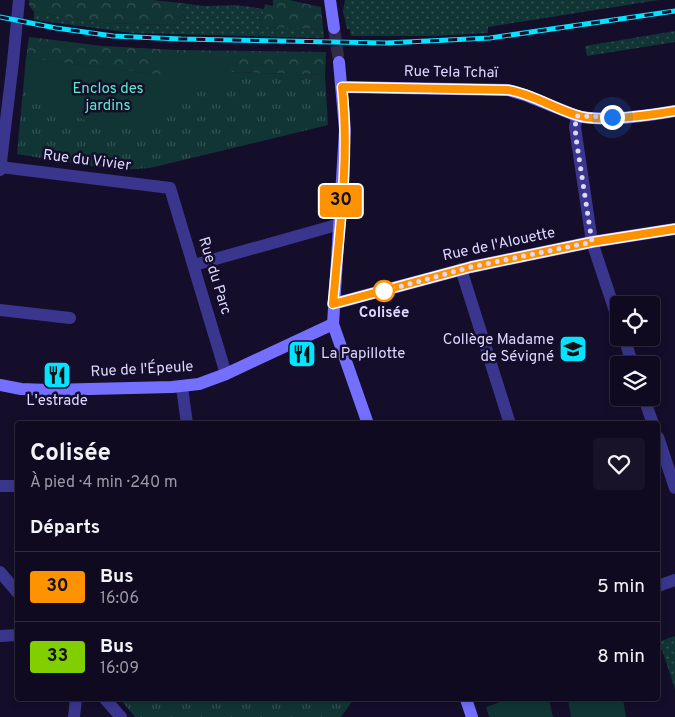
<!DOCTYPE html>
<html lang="fr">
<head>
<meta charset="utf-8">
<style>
	:root { --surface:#0f0a20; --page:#181329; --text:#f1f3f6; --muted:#9b9aa5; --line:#2f2b3e }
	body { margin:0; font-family:Overpass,sans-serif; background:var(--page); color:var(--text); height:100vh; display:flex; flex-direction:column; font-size:19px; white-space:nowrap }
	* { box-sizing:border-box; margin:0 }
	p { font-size:16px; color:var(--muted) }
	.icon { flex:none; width:28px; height:28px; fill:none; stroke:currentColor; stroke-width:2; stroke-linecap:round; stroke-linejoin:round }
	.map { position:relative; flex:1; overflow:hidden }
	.drawer { position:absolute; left:15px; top:421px; width:645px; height:280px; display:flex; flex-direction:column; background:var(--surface); border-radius:5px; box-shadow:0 2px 8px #0003,0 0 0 1px var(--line) }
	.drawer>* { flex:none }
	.badge { padding:0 10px; border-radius:4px; font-size:18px; line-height:32px }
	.fabs { position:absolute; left:610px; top:296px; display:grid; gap:10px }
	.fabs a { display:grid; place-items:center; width:50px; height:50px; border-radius:5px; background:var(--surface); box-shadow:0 2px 8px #0003,0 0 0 1px var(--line); font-size:25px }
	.you { position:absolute; width:25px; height:25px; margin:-12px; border:4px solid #fff; border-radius:50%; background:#1a73e8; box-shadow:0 0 0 8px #1a73e833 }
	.map>.badge { position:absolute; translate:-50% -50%; box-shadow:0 0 0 2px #fff }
	h2 { padding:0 15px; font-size:19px; line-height:45px }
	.round { display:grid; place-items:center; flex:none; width:52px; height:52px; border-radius:5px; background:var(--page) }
	.headline { display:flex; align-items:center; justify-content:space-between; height:85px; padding:0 15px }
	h1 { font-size:24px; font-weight:700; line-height:38px }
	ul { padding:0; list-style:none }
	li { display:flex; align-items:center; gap:15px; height:70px; padding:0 15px; border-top:1px solid var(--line) }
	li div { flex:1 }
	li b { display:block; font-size:19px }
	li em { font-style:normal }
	li .badge { min-width:55px; font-weight:700; text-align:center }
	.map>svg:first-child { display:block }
	.grass { fill:url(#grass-dots) }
	.forest { fill:url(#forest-crowns) }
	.park { fill:url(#park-tufts) }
	.garden { fill:#113534 }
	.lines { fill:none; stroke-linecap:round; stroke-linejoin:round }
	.secondary-tunnel { stroke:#322c4a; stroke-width:12; stroke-dasharray:12 6; stroke-linecap:butt }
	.street { stroke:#3a368d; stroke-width:12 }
	.secondary { stroke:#746fff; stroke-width:12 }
	.rail-casing { stroke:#04e3ff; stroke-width:5 }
	.rail { stroke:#140e2a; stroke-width:3; stroke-dasharray:9; stroke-linecap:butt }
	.line-casing { stroke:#fff; stroke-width:11 }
	.line { stroke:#ff9200; stroke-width:8 }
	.walk { stroke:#ddd8ff; stroke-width:5; stroke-dasharray:0 9 }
	.stop-dot { fill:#fff; stroke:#ff9200; stroke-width:2.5 }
	.labels { text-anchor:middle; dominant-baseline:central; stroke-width:5; stroke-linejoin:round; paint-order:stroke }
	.street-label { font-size:15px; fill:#ddd8ff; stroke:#140e2a }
	.park-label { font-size:15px; fill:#59eac7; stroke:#140e2a }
	.stop-label { font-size:15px; font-weight:bold; fill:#ddd8ff; stroke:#140e2a }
	.poi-label { font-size:15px; fill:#ddd8ff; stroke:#140e2a; text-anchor:end }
</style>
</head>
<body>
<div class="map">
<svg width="675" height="717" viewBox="0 0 675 717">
	<defs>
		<pattern id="grass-dots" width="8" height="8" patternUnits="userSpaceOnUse" patternTransform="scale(1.25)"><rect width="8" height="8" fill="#113534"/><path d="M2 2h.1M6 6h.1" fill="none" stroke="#335252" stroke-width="1.8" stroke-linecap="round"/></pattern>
		<pattern id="forest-crowns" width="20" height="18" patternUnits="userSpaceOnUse" patternTransform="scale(1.25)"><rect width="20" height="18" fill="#113534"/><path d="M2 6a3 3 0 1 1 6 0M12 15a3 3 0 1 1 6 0" fill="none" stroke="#335252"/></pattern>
		<pattern id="park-tufts" width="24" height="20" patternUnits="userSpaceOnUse" patternTransform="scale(1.25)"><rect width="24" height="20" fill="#113534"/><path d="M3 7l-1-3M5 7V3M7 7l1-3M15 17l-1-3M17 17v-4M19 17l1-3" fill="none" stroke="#335252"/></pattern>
	</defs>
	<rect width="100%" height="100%" fill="#140e2a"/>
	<g class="grass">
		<polygon points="345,0 659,0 488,27 488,33 436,36 351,36 350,29 347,29 343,11"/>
		<polygon points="181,3 205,6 237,5 264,9 261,23 263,27 323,29 324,38 132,33 34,20 34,12 99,23 173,25 185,20"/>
		<polygon points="675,31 675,42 587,56 585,46"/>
		<polygon points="675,636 675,689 662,650 658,651 658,642"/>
	</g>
	<g class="forest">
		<polygon points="29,0 152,0 181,3 185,20 173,25 99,23 34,12 29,5"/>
		<polygon points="273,0 289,0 321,7 323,29 263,27 261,23 265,4 273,6"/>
		<polygon points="29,37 103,46 177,50 326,52 325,75 232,72 161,75 26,58"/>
	</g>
	<g class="park">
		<polygon points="165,57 227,57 232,72 325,75 328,125 150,168 116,170 17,154 26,58 161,75"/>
		<polygon points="120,699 354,699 341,717 135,717"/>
	</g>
	<g class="garden">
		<polygon points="165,57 227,57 232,72 230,86 180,95 156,121 105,127 65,113 47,102 28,85 25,75 26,58 161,75"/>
		<polygon points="509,699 549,699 553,717 489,717 486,707"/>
		<polygon points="568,699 623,699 626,717 571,717"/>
	</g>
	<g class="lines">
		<polyline class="secondary-tunnel" points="334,28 339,62"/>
		<g class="street">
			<polyline points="577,116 575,127 592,242 619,323"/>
			<polyline points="0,167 170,188 226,374"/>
			<polyline points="0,170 13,62 19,0"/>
			<polyline points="194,265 340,224"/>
			<polyline points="461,269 510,424"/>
			<polyline points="0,310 70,318"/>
			<polyline points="624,338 633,365"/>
			<polyline points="182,387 187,424"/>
			<polyline points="644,398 653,424"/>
			<polyline points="658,437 675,488"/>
			<polyline points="0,486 18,486"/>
			<polyline points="0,572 18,593"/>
			<polyline points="658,586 675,580"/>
			<polyline points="0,636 18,635"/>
			<polyline points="105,699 121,717"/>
			<polyline points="74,717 76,699"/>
		</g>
		<g class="secondary">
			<polyline points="330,0 334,28"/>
			<polyline points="339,62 345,130 333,324 368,424"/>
			<path d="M342,87l166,3 17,5 52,21c27,6 70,0 98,-5"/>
			<polyline points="333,304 471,267 592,242 675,229"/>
			<polyline points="0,385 21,389 49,390 172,387 199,384 226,374 333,324"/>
			<polyline points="466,699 472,717"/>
		</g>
		<defs>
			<polyline id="rail" points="0,17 56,28 113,36 181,39 386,43 490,38 675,11"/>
		</defs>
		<use href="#rail" class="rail-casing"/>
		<use href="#rail" class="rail"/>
	</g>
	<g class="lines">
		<defs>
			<path id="line" d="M675,111c-24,4 -77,12 -99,4 -23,-7 -44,-21 -68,-25l-166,-3c8,72 -3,145 -9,217l138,-37 121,-25 83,-13"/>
		</defs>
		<use href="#line" class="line-casing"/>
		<use href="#line" class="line"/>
		<polyline class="walk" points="384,291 471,267 592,242 576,138 575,127 577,116 612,117"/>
	</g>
	<defs>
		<symbol id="school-square" viewBox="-11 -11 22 22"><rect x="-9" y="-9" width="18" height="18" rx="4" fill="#04e3ff" stroke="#140e2a"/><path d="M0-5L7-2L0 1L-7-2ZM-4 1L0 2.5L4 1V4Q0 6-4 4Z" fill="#111"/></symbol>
		<symbol id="restaurant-square" viewBox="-11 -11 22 22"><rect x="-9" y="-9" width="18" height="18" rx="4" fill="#04e3ff" stroke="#140e2a"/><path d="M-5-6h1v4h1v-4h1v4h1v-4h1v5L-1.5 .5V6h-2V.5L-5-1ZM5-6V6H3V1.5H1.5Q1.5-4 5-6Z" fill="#111"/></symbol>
	</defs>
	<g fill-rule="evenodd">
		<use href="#school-square" x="557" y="333" width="32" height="32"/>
		<use href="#restaurant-square" x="286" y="338" width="32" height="32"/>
		<use href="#restaurant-square" x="41" y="359" width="32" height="32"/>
	</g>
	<circle class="stop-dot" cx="384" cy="291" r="10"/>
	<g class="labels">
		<g class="street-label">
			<text transform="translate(451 73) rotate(1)">Rue Tela Tchaï</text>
			<text transform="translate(87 161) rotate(7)">Rue du Vivier</text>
			<text transform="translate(499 245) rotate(-12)">Rue de l'Alouette</text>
			<text transform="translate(214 276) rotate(73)">Rue du Parc</text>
			<text transform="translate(142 370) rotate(-3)">Rue de l'Épeule</text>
		</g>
		<g class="park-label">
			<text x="108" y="89">Enclos des<tspan x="108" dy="17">jardins</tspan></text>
		</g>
		<g class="stop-label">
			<text x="384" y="313">Colisée</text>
		</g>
		<g class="poi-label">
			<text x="554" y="340">Collège Madame<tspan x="554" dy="17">de Sévigné</tspan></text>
			<text x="321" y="354" text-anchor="start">La Papillotte</text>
			<text x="57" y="401" text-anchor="middle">L'estrade</text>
		</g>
	</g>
</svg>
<div class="fabs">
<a><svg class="icon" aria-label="locate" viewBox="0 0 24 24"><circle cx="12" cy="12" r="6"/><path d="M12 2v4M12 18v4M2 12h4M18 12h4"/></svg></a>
<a><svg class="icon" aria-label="layers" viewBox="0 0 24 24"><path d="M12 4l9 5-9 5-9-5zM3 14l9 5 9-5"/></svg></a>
</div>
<div class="you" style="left:612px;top:117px"></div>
<b class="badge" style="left:341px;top:201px;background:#ff9200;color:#111">30</b>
<section class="drawer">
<div class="headline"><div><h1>Colisée</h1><p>À pied · 4 min · 240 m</p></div><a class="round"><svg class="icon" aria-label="heart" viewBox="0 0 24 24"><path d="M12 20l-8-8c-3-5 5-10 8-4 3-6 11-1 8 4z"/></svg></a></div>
<h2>Départs</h2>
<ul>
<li><span class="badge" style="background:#ff9200;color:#111">30</span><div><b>Bus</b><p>16:06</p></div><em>5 min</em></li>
<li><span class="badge" style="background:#81cf00;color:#111">33</span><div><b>Bus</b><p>16:09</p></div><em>8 min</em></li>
</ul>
</section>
</div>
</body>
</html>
